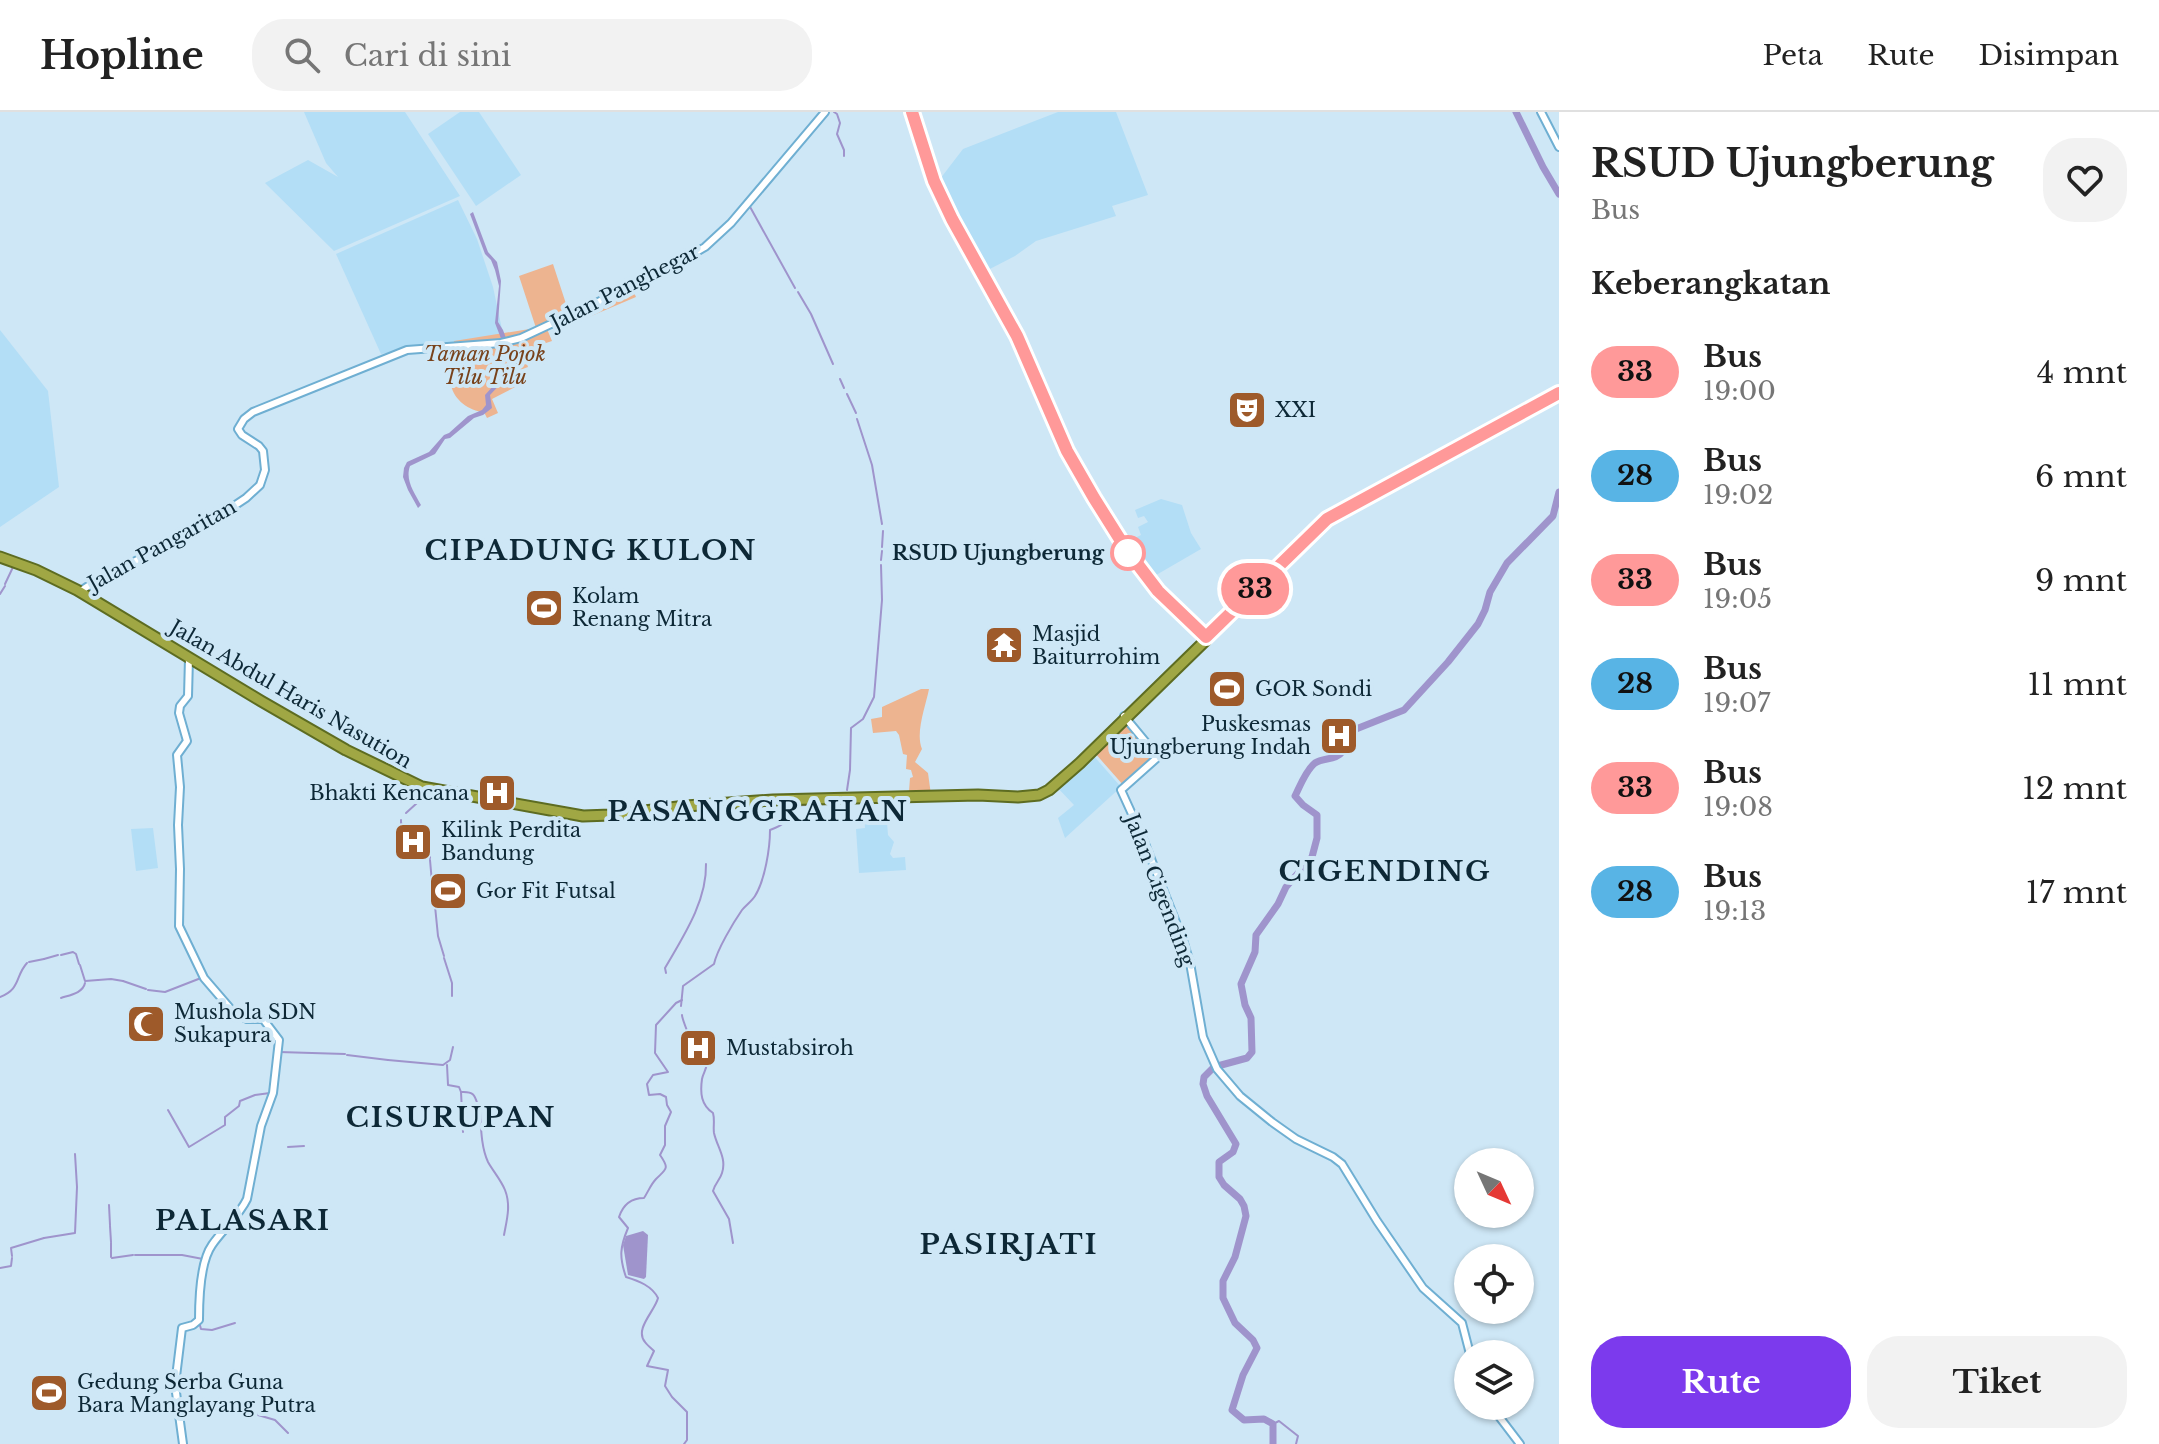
<!DOCTYPE html>
<html lang="id">
<head>
<meta charset="utf-8">
<style>
	:root { --surface:#fff; --page:#f2f2f2; --text:#222; --muted:#767676; --line:#e0e0e0; --accent:#7c3aed }
	body { margin:0; font-family:"Libre Baskerville",serif; background:var(--page); color:var(--text); height:100vh; display:flex; flex-direction:column; font-size:30px; white-space:nowrap }
	* { box-sizing:border-box; margin:0 }
	p { font-size:26px; color:var(--muted) }
	.icon { flex:none; width:44px; height:44px; fill:none; stroke:currentColor; stroke-width:2; stroke-linecap:round; stroke-linejoin:round }
	.map { position:relative; flex:1; overflow:hidden }
	.side { display:flex; flex-direction:column; background:var(--surface); width:600px }
	.side>* { flex:none }
	.badge { padding:0 16px; border-radius:26px; font-size:28px; line-height:52px }
	.needle { width:52px; rotate:134deg }
	.fabs { position:absolute; left:1454px; top:1036px; display:grid; gap:16px }
	.fabs a { display:grid; place-items:center; width:80px; height:80px; border-radius:50%; background:var(--surface); box-shadow:0 2px 6px #0004; font-size:40px }
	.map>.badge { position:absolute; translate:-50% -50%; box-shadow:0 0 0 4px #fff }
	h2 { padding:0 32px; font-size:30px; line-height:72px }
	.round { display:grid; place-items:center; flex:none; width:84px; height:84px; border-radius:32px; background:var(--page) }
	.head { display:flex; align-items:center; justify-content:space-between; height:136px; padding:0 32px }
	h1 { font-size:38px; font-weight:800; line-height:60px }
	.primary-button { display:flex; gap:16px; margin-top:auto; padding:16px 32px }
	.primary-button a { flex:1; height:92px; border-radius:32px; background:var(--accent); color:#fff; font-size:32px; font-weight:800; line-height:92px; text-align:center }
	.primary-button a+a { background:var(--page); color:var(--text) }
	ul { padding:0; list-style:none }
	li { display:flex; align-items:center; gap:24px; height:104px; padding:0 32px }
	li div { flex:1 }
	li b { display:block; font-size:30px }
	li em { font-style:normal }
	li .badge { min-width:88px; font-weight:700; text-align:center }
	header { display:flex; align-items:center; gap:48px; box-sizing:border-box; height:112px; padding:0 40px; background:var(--surface); border-bottom:2px solid var(--line) }
	header strong { font-size:38px }
	nav { display:flex; gap:44px; margin-inline-start:auto; font-size:28px }
	.search { width:560px; height:72px; background:var(--page); display:flex; align-items:center; gap:20px; box-sizing:border-box; padding:0 28px; border-radius:32px; color:var(--muted); font-size:30px }
	main { display:flex; flex:1; min-height:0 }
	.map>svg:first-child { display:block }
	.built { fill:#b3def6 }
	.green { fill:#edb490 }
	.water { fill:#9f94cc }
	.lines { fill:none; stroke-linecap:round; stroke-linejoin:round }
	.stream { stroke:#9f94cc; stroke-width:2 }
	.river { stroke:#9f94cc; stroke-width:7 }
	.tertiary-casing { stroke:#6fafd2; stroke-width:10 }
	.primary-casing { stroke:#5d6c21; stroke-width:12 }
	.trunk-casing { stroke:#5d6c21; stroke-width:13 }
	.tertiary { stroke:#fff; stroke-width:6 }
	.primary { stroke:#b8bd73; stroke-width:8 }
	.trunk { stroke:#a0a744; stroke-width:9 }
	.line-casing { stroke:#fff; stroke-width:18 }
	.line { stroke:#f99; stroke-width:12 }
	.stop-dot { fill:#fff; stroke:#f99; stroke-width:4 }
	.labels { text-anchor:middle; dominant-baseline:central; stroke-width:8; stroke-linejoin:round; paint-order:stroke }
	.street-label { font-size:20px; fill:#0d2836; stroke:#cee7f6 }
	.park-label { font-size:20px; font-style:italic; fill:#78421b; stroke:#cee7f6 }
	.poi-label { font-size:20px; fill:#0d2836; stroke:#cee7f6; text-anchor:start }
	.stop-label { font-size:20px; font-weight:bold; fill:#0d2836; stroke:#cee7f6; text-anchor:end }
	.district-label { font-size:28px; font-weight:bold; letter-spacing:2px; fill:#0d2836; stroke:#cee7f6 }
</style>
</head>
<body>
<header>
<strong>Hopline</strong>
<div class="search"><svg class="icon" aria-label="search" viewBox="0 0 24 24"><circle cx="10" cy="10" r="6"/><path d="M15 15l6 6"/></svg>Cari di sini</div>
<nav><a>Peta</a><a>Rute</a><a>Disimpan</a></nav>
</header>
<main>
<div class="map">
<svg width="1559" height="1332" viewBox="0 0 1559 1332">
	<rect width="100%" height="100%" fill="#cee7f6"/>
	<g class="built">
		<polygon points="304,0 405,0 460,84 334,139 265,71 308,48 338,65 326,51"/>
		<polygon points="460,0 479,0 521,63 476,94 428,22"/>
		<polygon points="1058,0 1116,0 1148,83 1112,94 1116,104 1036,129 1015,144 984,160 959,115 940,67 963,37"/>
		<polygon points="458,88 477,127 493,175 503,222 381,242 336,142"/>
		<polygon points="0,218 48,279 59,375 0,415"/>
		<polygon points="1161,387 1182,393 1191,421 1201,437 1151,466 1125,431 1141,423 1138,415 1148,410 1144,404 1138,406 1135,398"/>
		<polygon points="1092,642 1121,675 1065,726 1058,706 1074,693 1056,674"/>
		<polygon points="864,697 867,697 869,712 887,710 888,723 894,730 890,742 893,746 905,745 906,758 859,761 856,717 865,716"/>
		<polygon points="153,716 158,756 136,759 131,717"/>
	</g>
	<g class="green">
		<path d="M553,152l17,52 61,-30 5,11 -73,31 -3,-5 -13,6 5,12 -30,10 6,16 -16,6 5,13 -25,13 6,14 -11,5 -3,-6c-15,-1 -30,-12 -33,-27l7,-2 -4,-42 82,-13 -17,-52z"/>
		<path d="M921,577h8c-3,16 -14,44 -7,60l-7,13 13,11 3,22 -27,-1v-2l5,-1 1,-13 3,-1 -2,-7 -5,-1 1,-14 -4,-1 -4,-19 -3,-4 -23,2 -2,-14 11,-2v-10z"/>
		<polygon points="1126,610 1154,641 1154,647 1124,674 1094,640"/>
	</g>
	<g class="water">
		<path d="M473,100l15,40 9,10 4,19 -3,41 5,8 7,19 1,12 -4,16 -17,18 2,13 -9,7 -9,3 -24,20 -5,1 -10,15 -25,12c-5,14 4,26 11,39l-3,3 -10,-18 -5,-13 1,-9 3,-6 22,-10 15,-17 5,-2 19,-17 14,-6 4,-5 -1,-10 19,-21 4,-9 -1,-11 -12,-31 4,-37 -4,-16 -4,-10 -6,-6 -15,-40z"/>
		<polygon points="643,1119 648,1123 646,1165 644,1167 628,1163 623,1133 626,1124"/>
	</g>
	<g class="lines">
		<g class="stream">
			<polyline points="834,0 837,2 840,11 837,22 844,38 844,44"/>
			<polyline points="785,52 823,7"/>
			<polyline points="771,68 780,58"/>
			<polyline points="749,93 795,176"/>
			<polyline points="798,180 811,202 833,252"/>
			<polyline points="840,267 844,276"/>
			<polyline points="847,282 856,301"/>
			<polyline points="857,307 872,353 882,412"/>
			<polyline points="882,435 883,419"/>
			<polyline points="881,448 882,439"/>
			<polyline points="5,472 14,453"/>
			<polyline points="0,482 5,474"/>
			<polyline points="386,662 405,672"/>
			<polyline points="847,678 850,658 851,616 863,607 874,585 882,488 881,453"/>
			<polyline points="406,701 417,691 421,679"/>
			<polyline points="699,704 700,706"/>
			<polyline points="401,708 401,711 428,731"/>
			<polyline points="429,732 430,746"/>
			<polyline points="430,748 433,782"/>
			<polyline points="434,784 438,824 444,844"/>
			<polyline points="61,843 73,840 76,842 79,852"/>
			<polyline points="444,846 452,871 452,884"/>
			<polyline points="44,847 58,843"/>
			<polyline points="29,850 44,847"/>
			<polyline points="80,853 85,869 111,867 123,869"/>
			<path d="M666,861l-1,-5c18,-31 42,-67 41,-104"/>
			<polyline points="123,869 146,877"/>
			<polyline points="148,878 165,880 201,866"/>
			<path d="M0,885c21,-8 15,-21 27,-34"/>
			<path d="M61,886c9,-3 22,-5 24,-15"/>
			<path d="M682,888l-6,3 -20,22 -1,28 13,19 -15,3 -6,9 2,11 11,-1 6,3 1,8 4,7 -6,14v19l-5,10c10,14 6,14 -4,24 -5,5 -8,13 -12,19 -14,0 -21,7 -25,19l9,11c-8,19 -9,29 -2,49 13,4 26,9 32,21 -3,13 -24,31 -13,44 2,3 6,6 9,9l-7,15 21,4 -3,16 7,11 15,15v28l-3,4"/>
			<path d="M681,894l2,-20 31,-22c3,-14 19,-41 28,-54 4,-5 10,-9 13,-14 10,-16 15,-48 15,-66 14,-5 18,-8 16,-24l61,-3"/>
			<path d="M682,903c0,4 9,26 11,30 3,6 11,9 13,15 3,6 -3,13 -4,19 -2,14 -1,26 11,34 2,7 0,14 1,20 3,14 13,25 8,40 -2,7 -7,10 -9,18l16,28 4,24"/>
			<polyline points="279,940 345,942"/>
			<polyline points="347,943 388,948"/>
			<polyline points="388,948 443,953 450,948 453,935"/>
			<polyline points="447,953 448,973 459,975 461,980 463,1020"/>
			<path d="M461,980c15,-1 14,5 18,17"/>
			<polyline points="168,998 189,1035 225,1013 225,1005 239,994 240,989 255,983 270,981"/>
			<path d="M480,999c1,16 1,36 8,51 5,9 13,18 17,28 6,15 2,29 -1,45"/>
			<polyline points="288,1035 304,1034"/>
			<polyline points="109,1093 110,1113"/>
			<polyline points="110,1114 111,1130"/>
			<polyline points="44,1126 75,1121 77,1075 75,1042"/>
			<polyline points="111,1131 111,1145"/>
			<polyline points="135,1143 182,1143 203,1147"/>
			<polyline points="12,1144 11,1136 44,1126"/>
			<polyline points="112,1146 133,1143"/>
			<polyline points="0,1156 11,1154 12,1146"/>
			<polyline points="199,1210 201,1217 212,1218 235,1211"/>
			<polyline points="179,1292 241,1289 258,1303 275,1308 288,1321"/>
			<polyline points="1273,1312 1279,1309 1298,1324 1296,1332"/>
		</g>
		<g class="river">
			<polyline points="1516,0 1543,55 1559,82"/>
			<path d="M1273,1332v-20l-9,-5 -20,1 -12,-10 11,-35 14,-27 -4,-8 -18,-17 -12,-25v-17l12,-24 11,-41 -2,-10 -4,-7 -16,-14 -5,-8v-15l14,-10 3,-8 -29,-48 -4,-12 1,-7 10,-10 33,-9 5,-6 -1,-34 -6,-13 -4,-21 14,-32 1,-17 22,-31 8,-17 26,-30 5,-19v-23l-14,-10 -8,-9c5,-10 11,-26 20,-33 9,-6 21,-2 28,-12 5,-8 6,-15 13,-22l48,-19 44,-48 30,-38 7,-14 5,-18 17,-29 46,-47 6,-24"/>
		</g>
		<defs>
			<g id="tertiary">
				<polyline points="1541,0 1559,35"/>
				<polyline points="79,480 96,469 201,416 246,386 260,373 265,358 263,339 259,334 242,323 238,317 244,307 253,300 407,238 501,231 521,226 658,162 705,135 731,111 825,0"/>
				<polyline points="1124,604 1158,645 1121,678 1142,724 1183,828 1190,851 1203,925 1217,957 1240,984 1272,1010 1296,1027 1333,1045 1342,1052 1377,1109 1423,1176 1462,1211 1470,1242"/>
				<polyline points="1491,1294 1520,1332"/>
				<path d="M183,1332l-8,-59 7,-57 11,-3 6,-5c0,-21 1,-58 13,-75 11,-16 27,-29 35,-46l14,-73 12,-33 6,-53 -16,-21h-16l-14,-7 -4,-5 -25,-29 -25,-52 1,-57 -2,-44 2,-38 -3,-32 10,-14 -8,-28 1,-7 8,-10 1,-38"/>
			</g>
			<polyline id="primary" points="912,0 934,69 952,107 1017,224 1067,339 1094,386 1126,437 1158,479 1206,525"/>
			<g id="trunk">
				<polyline points="0,445 36,458 77,478 261,589 346,638 422,675 583,704 611,703 686,694 773,688 978,683 1018,685 1039,683 1049,678 1080,651 1206,528 1206,525"/>
				<polyline points="1203,526 1206,525 1327,407 1559,281"/>
			</g>
		</defs>
		<use href="#tertiary" class="tertiary-casing"/>
		<use href="#primary" class="primary-casing"/>
		<use href="#trunk" class="trunk-casing"/>
		<use href="#tertiary" class="tertiary"/>
		<use href="#primary" class="primary"/>
		<use href="#trunk" class="trunk"/>
	</g>
	<g class="lines">
		<defs>
			<polyline id="line" points="912,0 934,69 952,107 1017,224 1067,339 1094,386 1126,437 1158,479 1206,525 1327,407 1559,281"/>
		</defs>
		<use href="#line" class="line-casing"/>
		<use href="#line" class="line"/>
	</g>
	<defs>
		<symbol id="theatre-square" viewBox="-11 -11 22 22"><rect x="-9" y="-9" width="18" height="18" rx="4" fill="#9e5a2a" stroke="#cee7f6"/><path d="M-5-5.5Q0-4 5-5.5V0Q5 5 0 6Q-5 5-5 0ZM-3.3-2.5H-1v1.5H-3.3ZM1-2.5H3.3v1.5H1ZM-2.8 1Q0 5.5 2.8 1Z" fill="#fff"/></symbol>
		<symbol id="stadium-square" viewBox="-11 -11 22 22"><rect x="-9" y="-9" width="18" height="18" rx="4" fill="#9e5a2a" stroke="#cee7f6"/><path d="M0-5a6.5 5 0 1 0 0 10a6.5 5 0 1 0 0-10ZM-3.5-1.8h7v3.6h-7Z" fill="#fff"/></symbol>
		<symbol id="temple-square" viewBox="-11 -11 22 22"><rect x="-9" y="-9" width="18" height="18" rx="4" fill="#9e5a2a" stroke="#cee7f6"/><path d="M0-6L5-2H3V0L6.5 2.5H4V6H1.5V3h-3V6H-4V2.5H-6.5L-3 0V-2H-5Z" fill="#fff"/></symbol>
		<symbol id="hospital-square" viewBox="-11 -11 22 22"><rect x="-9" y="-9" width="18" height="18" rx="4" fill="#9e5a2a" stroke="#cee7f6"/><path d="M-5-5h3v3.5h4V-5h3V5h-3V1.5h-4V5h-3Z" fill="#fff"/></symbol>
		<symbol id="mosque-square" viewBox="-11 -11 22 22"><rect x="-9" y="-9" width="18" height="18" rx="4" fill="#9e5a2a" stroke="#cee7f6"/><path d="M3.5-4.9A6 6 0 1 0 3.5 4.9A5 5 0 1 1 3.5-4.9Z" fill="#fff"/></symbol>
	</defs>
	<g fill-rule="evenodd">
		<use href="#theatre-square" x="1225" y="276" width="44" height="44"/>
		<use href="#stadium-square" x="522" y="474" width="44" height="44"/>
		<use href="#temple-square" x="982" y="511" width="44" height="44"/>
		<use href="#stadium-square" x="1205" y="555" width="44" height="44"/>
		<use href="#hospital-square" x="1317" y="602" width="44" height="44"/>
		<use href="#hospital-square" x="475" y="659" width="44" height="44"/>
		<use href="#hospital-square" x="391" y="708" width="44" height="44"/>
		<use href="#stadium-square" x="426" y="757" width="44" height="44"/>
		<use href="#mosque-square" x="124" y="890" width="44" height="44"/>
		<use href="#hospital-square" x="676" y="914" width="44" height="44"/>
		<use href="#stadium-square" x="27" y="1259" width="44" height="44"/>
	</g>
	<circle class="stop-dot" cx="1128" cy="441" r="16"/>
	<g class="labels">
		<g class="street-label">
			<text transform="translate(625 175) rotate(-27)">Jalan Panghegar</text>
			<text transform="translate(162 433) rotate(-29)">Jalan Pangaritan</text>
			<text transform="translate(291 582) rotate(30)">Jalan Abdul Haris Nasution</text>
			<text transform="translate(1160 778) rotate(69)">Jalan Cigending</text>
		</g>
		<g class="park-label">
			<text x="485" y="242">Taman Pojok<tspan x="485" dy="23">Tilu Tilu</tspan></text>
		</g>
		<g class="poi-label">
			<text x="1275" y="298">XXI</text>
			<text x="572" y="484">Kolam<tspan x="572" dy="23">Renang Mitra</tspan></text>
			<text x="1032" y="522">Masjid<tspan x="1032" dy="23">Baiturrohim</tspan></text>
			<text x="1255" y="577">GOR Sondi</text>
			<text x="1311" y="612" text-anchor="end">Puskesmas<tspan x="1311" dy="23">Ujungberung Indah</tspan></text>
			<text x="469" y="681" text-anchor="end">Bhakti Kencana</text>
			<text x="441" y="718">Kilink Perdita<tspan x="441" dy="23">Bandung</tspan></text>
			<text x="476" y="779">Gor Fit Futsal</text>
			<text x="174" y="900">Mushola SDN<tspan x="174" dy="23">Sukapura</tspan></text>
			<text x="726" y="936">Mustabsiroh</text>
			<text x="77" y="1270">Gedung Serba Guna<tspan x="77" dy="23">Bara Manglayang Putra</tspan></text>
		</g>
		<g class="stop-label">
			<text x="1104" y="441">RSUD Ujungberung</text>
		</g>
		<g class="district-label">
			<text x="591" y="438">CIPADUNG KULON</text>
			<text x="758" y="699">PASANGGRAHAN</text>
			<text x="1385" y="759">CIGENDING</text>
			<text x="451" y="1005">CISURUPAN</text>
			<text x="243" y="1108">PALASARI</text>
			<text x="1009" y="1132">PASIRJATI</text>
		</g>
	</g>
</svg>
<div class="fabs">
<a><svg class="needle" viewBox="-14 -14 28 28"><path d="M0-13l5 13h-10z" fill="#e53935"/><path d="M0 13l5-13h-10z" fill="#767676"/></svg></a>
<a><svg class="icon" aria-label="locate" viewBox="0 0 24 24"><circle cx="12" cy="12" r="6"/><path d="M12 2v4M12 18v4M2 12h4M18 12h4"/></svg></a>
<a><svg class="icon" aria-label="layers" viewBox="0 0 24 24"><path d="M12 4l9 5-9 5-9-5zM3 14l9 5 9-5"/></svg></a>
</div>
<b class="badge" style="left:1255px;top:477px;background:#f99;color:#111">33</b>
</div>
<section class="side">
<div class="head"><div><h1>RSUD Ujungberung</h1><p>Bus</p></div><a class="round"><svg class="icon" aria-label="heart" viewBox="0 0 24 24"><path d="M12 20l-8-8c-3-5 5-10 8-4 3-6 11-1 8 4z"/></svg></a></div>
<h2>Keberangkatan</h2>
<ul>
<li><span class="badge" style="background:#f99;color:#111">33</span><div><b>Bus</b><p>19:00</p></div><em>4 mnt</em></li>
<li><span class="badge" style="background:#58b4e5;color:#111">28</span><div><b>Bus</b><p>19:02</p></div><em>6 mnt</em></li>
<li><span class="badge" style="background:#f99;color:#111">33</span><div><b>Bus</b><p>19:05</p></div><em>9 mnt</em></li>
<li><span class="badge" style="background:#58b4e5;color:#111">28</span><div><b>Bus</b><p>19:07</p></div><em>11 mnt</em></li>
<li><span class="badge" style="background:#f99;color:#111">33</span><div><b>Bus</b><p>19:08</p></div><em>12 mnt</em></li>
<li><span class="badge" style="background:#58b4e5;color:#111">28</span><div><b>Bus</b><p>19:13</p></div><em>17 mnt</em></li>
</ul>
<div class="primary-button"><a>Rute</a><a>Tiket</a></div>
</section>
</main>
</body>
</html>
